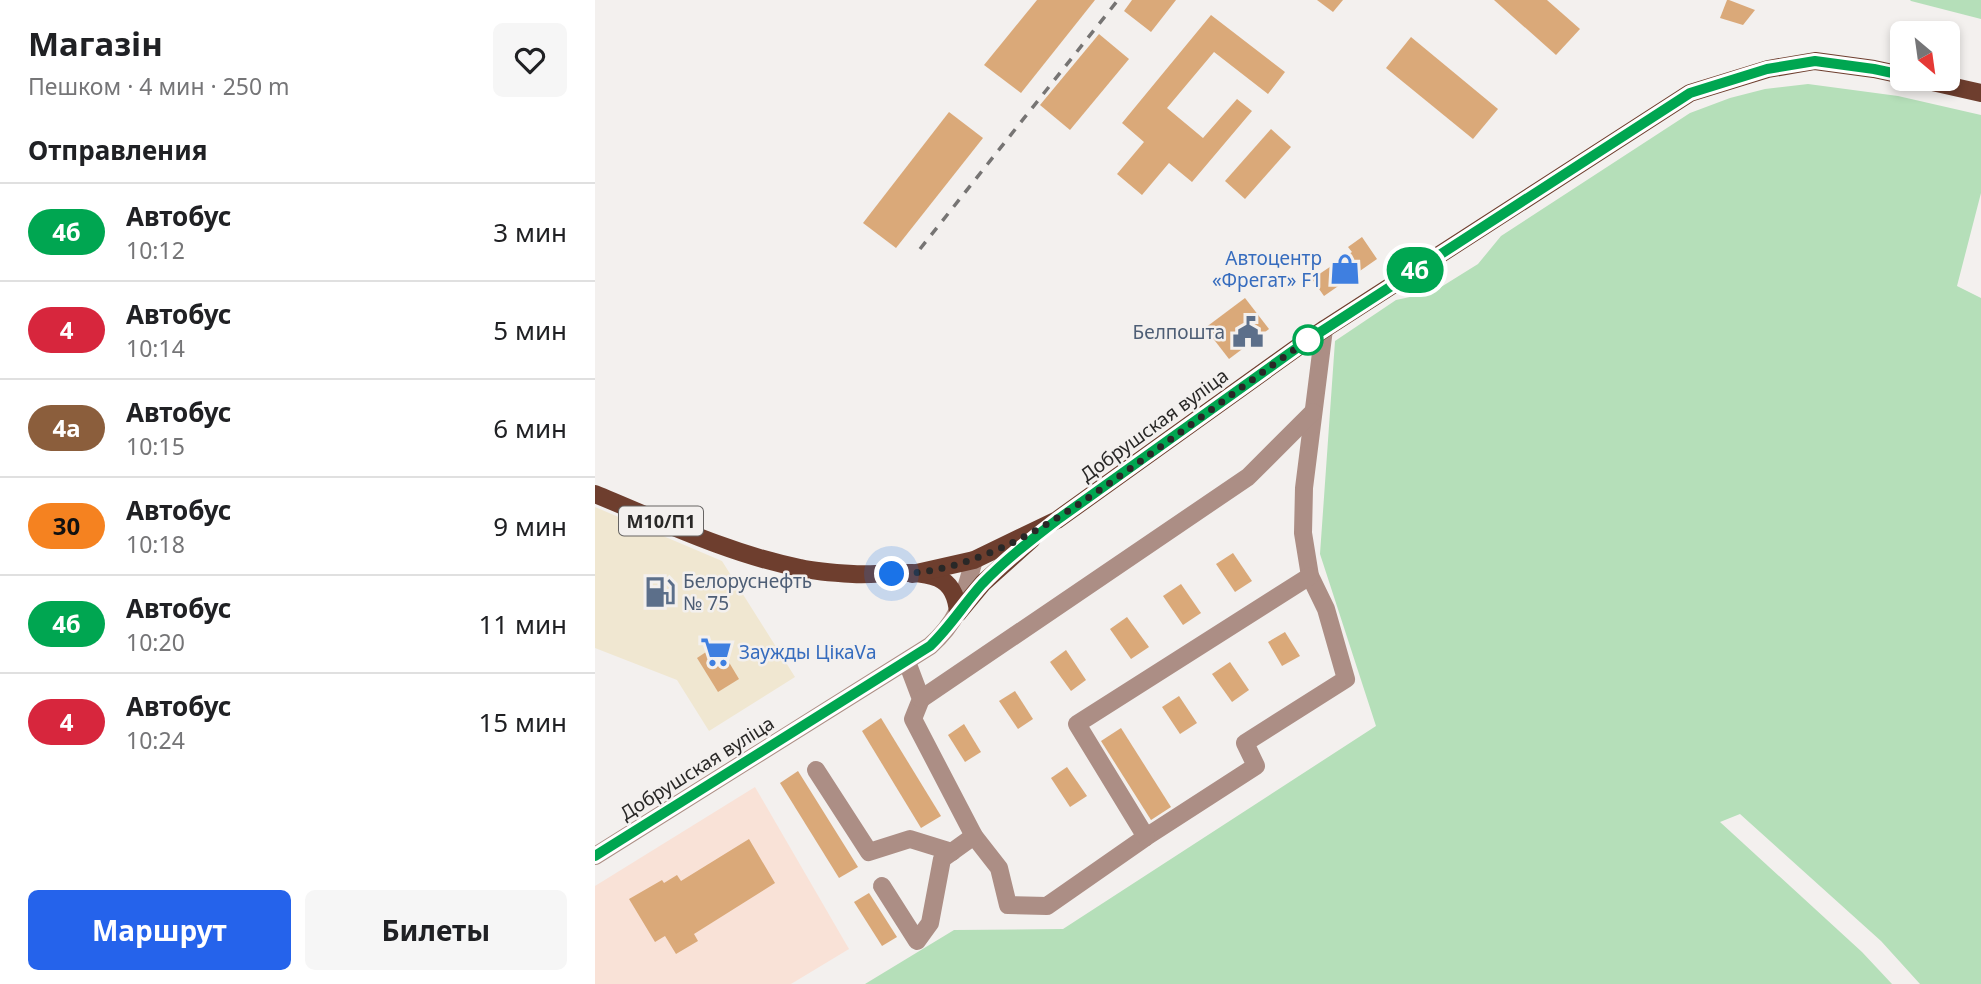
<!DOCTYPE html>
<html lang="ru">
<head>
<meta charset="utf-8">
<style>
	:root { --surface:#fff; --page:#f6f6f6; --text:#202124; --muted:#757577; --line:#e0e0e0; --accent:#2563eb }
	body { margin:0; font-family:"Noto Sans",sans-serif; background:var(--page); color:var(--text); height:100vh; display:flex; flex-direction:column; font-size:26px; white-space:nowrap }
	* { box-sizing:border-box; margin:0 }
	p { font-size:23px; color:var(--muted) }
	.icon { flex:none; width:38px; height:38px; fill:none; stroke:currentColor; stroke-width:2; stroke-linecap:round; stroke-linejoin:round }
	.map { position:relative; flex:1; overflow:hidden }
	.side { display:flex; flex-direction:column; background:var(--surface); width:595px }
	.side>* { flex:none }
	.badge { padding:0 14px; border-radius:23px; font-size:24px; line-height:46px }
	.needle { width:46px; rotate:151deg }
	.buttons { position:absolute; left:1295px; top:21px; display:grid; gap:14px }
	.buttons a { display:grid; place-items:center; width:70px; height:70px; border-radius:10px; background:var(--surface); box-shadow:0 4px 10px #0003; font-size:35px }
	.you { position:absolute; width:35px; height:35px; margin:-18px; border:5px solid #fff; border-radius:50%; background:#1a73e8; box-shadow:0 0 0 10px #1a73e833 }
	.map>.badge { position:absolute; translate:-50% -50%; box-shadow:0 0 0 4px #fff }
	h2 { padding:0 28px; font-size:26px; line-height:63px }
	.round { display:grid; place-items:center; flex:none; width:74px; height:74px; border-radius:10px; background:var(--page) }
	.overview { display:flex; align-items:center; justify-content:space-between; height:119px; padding:0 28px }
	h1 { font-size:33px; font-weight:700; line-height:52px }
	.cta { display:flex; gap:14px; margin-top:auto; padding:14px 28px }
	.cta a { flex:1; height:80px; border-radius:10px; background:var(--accent); color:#fff; font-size:28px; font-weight:700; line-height:80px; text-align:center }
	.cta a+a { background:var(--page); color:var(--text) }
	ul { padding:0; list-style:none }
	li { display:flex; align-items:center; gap:21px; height:98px; padding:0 28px; border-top:2px solid var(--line) }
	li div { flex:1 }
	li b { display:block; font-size:26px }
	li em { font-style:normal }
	li .badge { min-width:77px; font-weight:700; text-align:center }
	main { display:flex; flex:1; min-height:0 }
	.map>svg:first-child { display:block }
	.commercial { fill:#f0e7d1 }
	.industrial { fill:#f9e2d7 }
	.green { fill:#b5dfb9 }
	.building { fill:#daa979 }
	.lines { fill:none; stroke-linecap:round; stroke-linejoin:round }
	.minor { stroke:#ac8e85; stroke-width:18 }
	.major { stroke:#6e3e2e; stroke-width:18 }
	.rail { stroke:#767473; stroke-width:3.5; stroke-dasharray:9 9; stroke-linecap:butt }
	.line-casing { stroke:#fff; stroke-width:16 }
	.line { stroke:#00a651; stroke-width:10 }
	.walk { stroke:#292827; stroke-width:7; stroke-dasharray:0 12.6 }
	.stop-dot { fill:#fff; stroke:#00a651; stroke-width:3.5 }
	.labels { text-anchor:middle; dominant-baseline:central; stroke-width:5; stroke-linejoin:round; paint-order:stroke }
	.shield { fill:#f3f0ee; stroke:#666463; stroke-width:2 }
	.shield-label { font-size:18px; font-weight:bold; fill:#292827 }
	.shop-label { font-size:19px; fill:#366cbe; stroke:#f3f0ee; text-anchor:end }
	.service-label { font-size:19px; fill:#4e5e75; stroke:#f3f0ee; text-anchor:end }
	.street-label { font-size:19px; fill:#292827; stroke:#f3f0ee }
</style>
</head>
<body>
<main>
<section class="side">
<div class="overview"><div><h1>Магазін</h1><p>Пешком · 4 мин · 250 m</p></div><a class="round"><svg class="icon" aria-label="heart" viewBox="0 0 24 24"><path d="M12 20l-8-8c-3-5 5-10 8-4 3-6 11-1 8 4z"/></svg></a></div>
<h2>Отправления</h2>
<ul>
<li><span class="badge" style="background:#00a651;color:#fff">4б</span><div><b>Автобус</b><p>10:12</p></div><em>3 мин</em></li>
<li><span class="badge" style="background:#d7263d;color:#fff">4</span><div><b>Автобус</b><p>10:14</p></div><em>5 мин</em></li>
<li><span class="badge" style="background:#8b5e3c;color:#fff">4а</span><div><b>Автобус</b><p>10:15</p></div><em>6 мин</em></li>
<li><span class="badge" style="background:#f58220;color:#111">30</span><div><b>Автобус</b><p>10:18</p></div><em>9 мин</em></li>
<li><span class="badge" style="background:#00a651;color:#fff">4б</span><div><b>Автобус</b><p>10:20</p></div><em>11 мин</em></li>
<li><span class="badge" style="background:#d7263d;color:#fff">4</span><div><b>Автобус</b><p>10:24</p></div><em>15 мин</em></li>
</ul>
<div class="cta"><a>Маршрут</a><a>Билеты</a></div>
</section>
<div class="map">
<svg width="1386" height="984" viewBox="0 0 1386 984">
	<rect width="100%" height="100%" fill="#f3f0ee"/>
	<polygon class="commercial" points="0,507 127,561 200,677 114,731 82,680 0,648"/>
	<polygon class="industrial" points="160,787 254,949 196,984 0,984 0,886"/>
	<g class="green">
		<polygon points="1315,0 1386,0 1386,19 1316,1"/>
		<polygon points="1213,84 1303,96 1386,115 1386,193 1362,286 1386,298 1386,984 1325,984 1286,941 1145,814 1125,822 1267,952 1297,984 270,984 359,930 468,929 781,726 725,554 740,341 801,300 838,292 883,264 906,236 1095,113 1135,98 1170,89"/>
	</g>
	<g class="building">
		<polygon points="442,0 500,0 426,93 389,65"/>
		<polygon points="537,0 581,0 556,32 529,11"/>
		<polygon points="722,0 748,0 738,12"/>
		<polygon points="899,0 952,0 985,29 961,55"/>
		<polygon points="1132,0 1134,0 1160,10 1148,25 1125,18"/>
		<polygon points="616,15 690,72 673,94 619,52 572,108 608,138 642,99 657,111 597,182 574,163 547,195 522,174 549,142 527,123"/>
		<polygon points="504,34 534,59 475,130 445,105"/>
		<polygon points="816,37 903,109 878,139 791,68"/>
		<polygon points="354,112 388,138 301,248 268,223"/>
		<polygon points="676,129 696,147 650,199 630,181"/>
		<polygon points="767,237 782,259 729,296 717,279 757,252 753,247"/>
		<polygon points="650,298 674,329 634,359 610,328"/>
		<polygon points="638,553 657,581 640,592 621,564"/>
		<polygon points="586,584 606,613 588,625 568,596"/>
		<polygon points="532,617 554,647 536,659 515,629"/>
		<polygon points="690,632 705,656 687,666 673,642"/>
		<polygon points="123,644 144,679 123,692 102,658"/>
		<polygon points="471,650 491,680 476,691 455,662"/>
		<polygon points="635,662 654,690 637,702 617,674"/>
		<polygon points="420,691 438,719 423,729 404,701"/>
		<polygon points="584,696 602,723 585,734 567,707"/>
		<polygon points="286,718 346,816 326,828 267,731"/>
		<polygon points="369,724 386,752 370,762 353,735"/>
		<polygon points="526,728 576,807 556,820 506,741"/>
		<polygon points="472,767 492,796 475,807 456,778"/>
		<polygon points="203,771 263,867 244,878 185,783"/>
		<polygon points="154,839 180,883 99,934 103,941 81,954 70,936 60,942 34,899 67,880 69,883 82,875 86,881"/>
		<polygon points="274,893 302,937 287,946 259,902"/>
	</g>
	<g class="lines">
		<g class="minor">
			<polyline points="312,662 326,699 318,719 379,836 404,868 413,905 452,906 551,837 661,766 650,743 751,679 731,609 715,576 708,533 709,488 729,329"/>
			<polyline points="326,699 653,477 718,412"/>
			<polyline points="221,770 274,852 315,839 357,852"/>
			<polyline points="551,837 482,724 715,576"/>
			<path d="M0,856l335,-210c31,-28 33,-48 44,-86"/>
			<polyline points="287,886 322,941 335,923 347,859 379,836"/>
		</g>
		<g class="major">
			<polyline points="1324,79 1386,93"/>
			<path d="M0,494c66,27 134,60 205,74 17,4 35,5 53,6 24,2 62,-6 85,4 14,6 19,21 20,35"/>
			<polyline points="317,574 379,560 462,520 714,339 1095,93 1173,69 1220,61 1279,69 1307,75"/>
			<polyline points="363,613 388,583 437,539"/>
		</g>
		<polyline class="rail" points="325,249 523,0"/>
	</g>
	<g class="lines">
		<defs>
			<path id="line" d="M0,856l335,-210c20,-19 34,-42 52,-62 23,-24 49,-44 75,-64l251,-180 382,-247 77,-24 48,-8 59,8 28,6"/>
		</defs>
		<use href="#line" class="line-casing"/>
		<use href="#line" class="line"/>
		<path class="walk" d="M297,574c94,0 180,-64 253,-116 54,-39 110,-81 163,-118"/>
	</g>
	<defs>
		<symbol id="shop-bare" viewBox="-9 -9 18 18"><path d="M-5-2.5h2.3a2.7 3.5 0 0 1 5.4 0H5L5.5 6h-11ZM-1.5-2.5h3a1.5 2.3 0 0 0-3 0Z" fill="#3f7fe0" stroke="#f3f0ee" stroke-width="2.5" paint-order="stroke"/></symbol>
		<symbol id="civic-bare" viewBox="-9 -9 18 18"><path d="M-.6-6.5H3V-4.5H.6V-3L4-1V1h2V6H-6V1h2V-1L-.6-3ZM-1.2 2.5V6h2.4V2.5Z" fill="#5c6f8a" stroke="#f3f0ee" stroke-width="2.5" paint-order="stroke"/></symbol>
		<symbol id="fuel-bare" viewBox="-9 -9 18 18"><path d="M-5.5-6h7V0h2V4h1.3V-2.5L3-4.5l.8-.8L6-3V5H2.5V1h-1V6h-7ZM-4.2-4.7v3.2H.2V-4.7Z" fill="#5c6f8a" stroke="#f3f0ee" stroke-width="2.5" paint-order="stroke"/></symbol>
		<symbol id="supermarket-bare" viewBox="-9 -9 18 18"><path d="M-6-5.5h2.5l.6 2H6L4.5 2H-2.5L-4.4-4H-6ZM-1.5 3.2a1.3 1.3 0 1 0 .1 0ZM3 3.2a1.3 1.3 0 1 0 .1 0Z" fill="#3f7fe0" stroke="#f3f0ee" stroke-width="2.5" paint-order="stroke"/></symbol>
	</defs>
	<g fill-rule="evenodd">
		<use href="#shop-bare" x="728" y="247" width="44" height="44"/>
		<use href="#civic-bare" x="631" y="310" width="44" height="44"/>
		<use href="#fuel-bare" x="43" y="570" width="44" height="44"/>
		<use href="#supermarket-bare" x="99" y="630" width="44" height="44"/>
	</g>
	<circle class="stop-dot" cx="713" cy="340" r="14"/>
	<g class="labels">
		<rect class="shield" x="24" y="506.5" width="84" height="29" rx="5"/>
		<g class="shield-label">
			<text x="66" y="521">М10/П1</text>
		</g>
		<g class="shop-label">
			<text x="727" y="258">Автоцентр<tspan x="727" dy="22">«Фрегат» F1</tspan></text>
			<text x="144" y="652" text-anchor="start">Заужды ЦікаVа</text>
		</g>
		<g class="service-label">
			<text x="630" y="332">Белпошта</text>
			<text x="88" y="581" text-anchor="start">Белоруснефть<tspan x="88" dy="22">№ 75</tspan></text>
		</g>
		<g class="street-label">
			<text transform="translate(559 425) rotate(-36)">Добрушская вуліца</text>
			<text transform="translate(102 768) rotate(-32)">Добрушская вуліца</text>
		</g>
	</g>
</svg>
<div class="buttons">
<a><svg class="needle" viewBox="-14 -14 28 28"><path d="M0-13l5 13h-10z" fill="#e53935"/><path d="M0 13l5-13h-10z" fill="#757577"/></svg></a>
</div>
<div class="you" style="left:297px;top:574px"></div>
<b class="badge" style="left:820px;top:270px;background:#00a651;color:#fff">4б</b>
</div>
</main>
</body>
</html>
